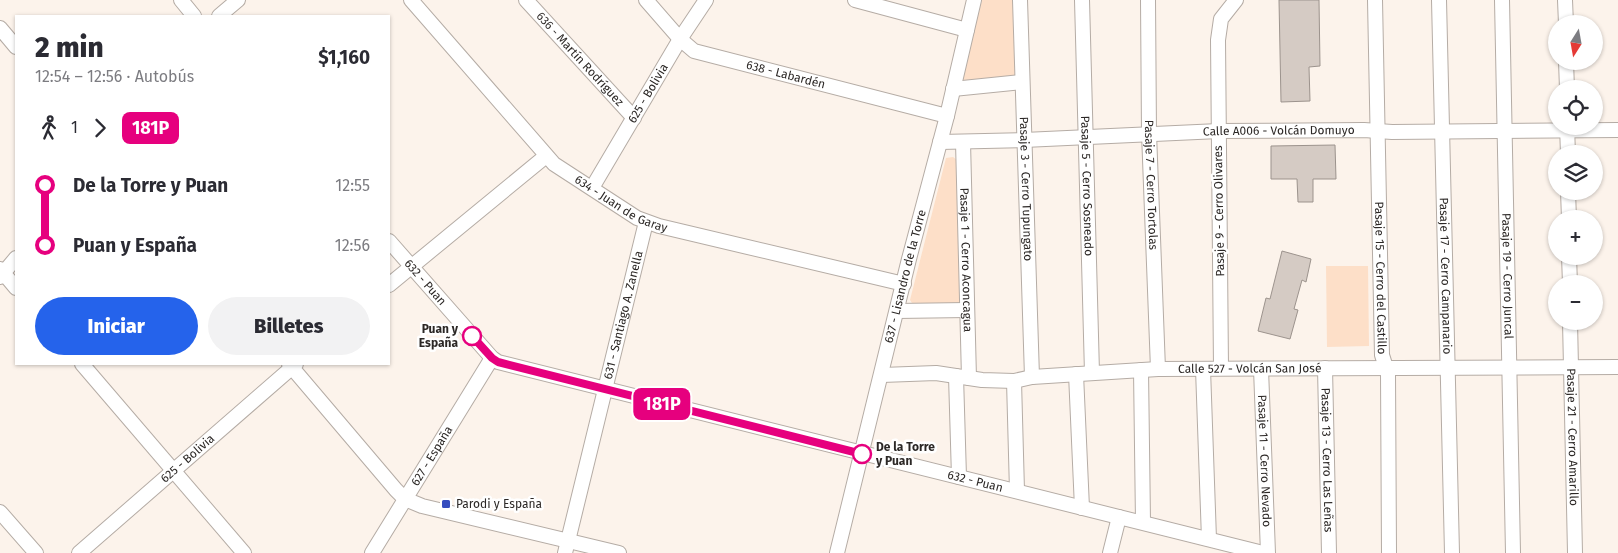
<!DOCTYPE html>
<html lang="es">
<head>
<meta charset="utf-8">
<style>
	:root { --surface:#fff; --page:#f2f2f3; --text:#2b2b33; --muted:#7c7c81; --accent:#2563eb }
	body { margin:0; font-family:"Fira Sans",sans-serif; background:var(--page); color:var(--text); height:100vh; display:flex; flex-direction:column; font-size:19px; white-space:nowrap }
	* { box-sizing:border-box; margin:0 }
	p { font-size:16px; color:var(--muted) }
	.icon { flex:none; width:28px; height:28px; fill:none; stroke:currentColor; stroke-width:2; stroke-linecap:round; stroke-linejoin:round }
	.map { position:relative; flex:1; overflow:hidden }
	.side { position:absolute; left:15px; top:15px; width:375px; height:350px; display:flex; flex-direction:column; background:var(--surface); border-radius:0px; box-shadow:0 1px 4px #0004 }
	.side>* { flex:none }
	.badge { padding:0 10px; border-radius:8px; font-size:18px; line-height:32px }
	.needle { width:32px; rotate:191deg }
	.buttons { position:absolute; left:1548px; top:15px; display:grid; gap:10px }
	.buttons a { display:grid; place-items:center; width:55px; height:55px; border-radius:50%; background:var(--surface); box-shadow:0 1px 4px #0004; font-size:25px }
	.map>.badge { position:absolute; translate:-50% -50%; box-shadow:0 0 0 2px #fff }
	.legs { display:flex; align-items:center; gap:8px; height:55px; padding:0 20px; font-size:16px }
	.legs p { margin-inline-start:auto }
	.summary { display:flex; align-items:center; justify-content:space-between; height:85px; padding:0 20px }
	h1 { font-size:28px; font-weight:800; line-height:38px }
	.button { display:flex; gap:10px; margin-top:auto; padding:10px 20px }
	.button a { flex:1; height:58px; border-radius:30px; background:var(--accent); color:#fff; font-size:20px; font-weight:800; line-height:58px; text-align:center }
	.button a+a { background:var(--page); color:var(--text) }
	ul { padding:0 20px; list-style:none }
	li { display:flex; align-items:center; gap:18px; height:60px; font-size:19px }
	li i { display:grid; place-items:center; width:8px; height:100%; margin:0 6px; background:currentColor }
	li i::after { content:''; width:12px; height:12px; margin:-6px; border:4px solid; border-radius:50%; background:var(--surface) }
	li p { margin-inline-start:auto }
	li:first-child i { background:linear-gradient(#0000 50%,currentColor 0) }
	li:last-child i { background:linear-gradient(currentColor 50%,#0000 0) }
	.map>svg:first-child { display:block }
	.green { fill:#fddfc8 }
	.building { fill:#d5cbc4; stroke:#9c938d }
	.lines { fill:none; stroke-linecap:round; stroke-linejoin:round }
	.minor-casing { stroke:#b5aca5; stroke-width:16 }
	.minor { stroke:#fff; stroke-width:14 }
	.line-1-casing { stroke:#fff; stroke-width:11 }
	.line-1 { stroke:#e6007e; stroke-width:8 }
	.stop-1-dot { fill:#fff; stroke:#e6007e; stroke-width:2.5 }
	.poi-dot { fill:#364dbf; stroke:#fff; stroke-width:2 }
	.labels { text-anchor:middle; dominant-baseline:central; stroke-width:5; stroke-linejoin:round; paint-order:stroke }
	.street-label { font-size:12px; fill:#2c2826; stroke:#fff }
	.stop-label { font-size:12px; font-weight:bold; fill:#2c2826; stroke:#fff; text-anchor:end }
	.poi-label { font-size:12px; fill:#2c2826; stroke:#fff; text-anchor:start }
</style>
</head>
<body>
<div class="map">
<svg width="1618" height="553" viewBox="0 0 1618 553">
	<rect width="100%" height="100%" fill="#fcf3eb"/>
	<g class="green">
		<polygon points="982,0 1016,0 1017,80 960,85"/>
		<polygon points="953,157 957,160 963,304 914,306 910,300 946,158"/>
		<polygon points="1326,266 1368,266 1369,346 1327,347"/>
	</g>
	<g class="building">
		<polygon points="1279,0 1319,0 1320,66 1309,67 1310,101 1281,102"/>
		<polygon points="1335,145 1336,179 1313,179 1313,202 1298,202 1297,179 1271,179 1271,146"/>
		<polygon points="1282,251 1311,259 1306,282 1302,280 1294,309 1298,310 1290,339 1258,331 1266,298 1270,299"/>
	</g>
	<g class="lines">
		<defs>
			<g id="minor">
				<polyline points="181,0 194,16"/>
				<path id="s1" d="M411,0l143,164 83,54 22,8 245,58"/>
				<path id="s2" d="M526,0l108,118"/>
				<path id="s3" d="M646,0l34,39 14,12 253,65"/>
				<polyline points="855,0 967,30"/>
				<path id="s4" d="M1020,0l12,377"/>
				<path id="s5" d="M1082,0l10,373"/>
				<path id="s6" d="M1148,0l1,133 9,236"/>
				<path id="s7" d="M1375,0l7,355 6,19 1,179"/>
				<path id="s8" d="M1439,0l13,553"/>
				<path id="s9" d="M1502,0l11,553"/>
				<polyline points="1565,0 1566,24"/>
				<polyline points="219,16 238,0"/>
				<polyline points="0,28 16,47"/>
				<polyline points="1566,61 1567,89"/>
				<polyline points="953,89 1022,82"/>
				<polyline points="1567,126 1568,154"/>
				<path id="s10" d="M940,142l84,-2 195,-9 145,-1 28,2 226,-2"/>
				<path id="s11" d="M963,142l6,236"/>
				<path id="s12" d="M592,188l88,-149 26,-39"/>
				<polyline points="1568,191 1569,219"/>
				<path id="s13" d="M389,241l103,117 6,4 765,191"/>
				<polyline points="1569,256 1570,284"/>
				<polyline points="0,269 16,288"/>
				<polyline points="0,277 16,258"/>
				<polyline points="389,285 546,156"/>
				<polyline points="897,311 967,310"/>
				<path id="s14" d="M1570,321l5,232"/>
				<polyline points="82,364 244,553"/>
				<polyline points="289,364 396,490 405,499 422,506 619,553"/>
				<polyline points="1221,368 1218,40 1221,19 1236,0"/>
				<path id="s15" d="M1325,368l4,185"/>
				<polyline points="1203,369 1209,539"/>
				<path id="s16" d="M1261,369l7,184"/>
				<polyline points="1141,370 1143,522"/>
				<polyline points="1076,374 1082,508"/>
				<path id="s17" d="M882,375l54,-2 46,7 32,1 18,-4 126,-8 460,-2"/>
				<polyline points="956,376 959,477"/>
				<polyline points="1014,381 1017,491"/>
				<polyline points="0,512 36,553"/>
				<path id="s18" d="M79,553l217,-189"/>
				<path id="s19" d="M372,553l120,-195"/>
				<path id="s20" d="M565,553l81,-331"/>
				<path id="s21" d="M837,553l72,-294 38,-143 27,-116"/>
				<polyline points="1110,553 1119,517"/>
			</g>
		</defs>
		<use href="#minor" class="minor-casing"/>
		<use href="#minor" class="minor"/>
	</g>
	<g class="lines">
		<defs>
			<polyline id="line-1" points="472,336 492,358 498,362 862,454"/>
		</defs>
		<use href="#line-1" class="line-1-casing"/>
		<use href="#line-1" class="line-1"/>
	</g>
	<g class="stop-1-dot">
		<circle cx="472" cy="336" r="9"/>
		<circle cx="862" cy="454" r="9"/>
	</g>
	<rect class="poi-dot" x="441" y="499" width="10" height="10" rx="2.5"/>
	<g class="labels">
		<g class="street-label">
			<text stroke="none"><textPath href="#s2" startOffset="80">636 - Martín Rodríguez</textPath></text>
			<text stroke="none"><textPath href="#s3" startOffset="165">638 - Labardén</textPath></text>
			<text stroke="none"><textPath href="#s12" startOffset="110">625 - Bolivia</textPath></text>
			<text stroke="none"><textPath href="#s10" startOffset="339">Calle A006 - Volcán Domuyo</textPath></text>
			<text stroke="none"><textPath href="#s6" startOffset="185">Pasaje 7 - Cerro Tortolas</textPath></text>
			<text stroke="none"><textPath href="#s5" startOffset="186">Pasaje 5 - Cerro Sosneado</textPath></text>
			<text stroke="none"><textPath href="#s4" startOffset="189">Pasaje 3 - Cerro Tupungato</textPath></text>
			<text stroke="none"><textPath href="#s1" startOffset="296">634 - Juan de Garay</textPath></text>
			<text transform="translate(1219 211) rotate(-91)">Pasaje 9 - Cerro Olivares</text>
			<text stroke="none"><textPath href="#s11" startOffset="118">Pasaje 1 - Cerro Aconcagua</textPath></text>
			<text stroke="none"><textPath href="#s21" startOffset="285">637 - Lisandro de la Torre</textPath></text>
			<text stroke="none"><textPath href="#s7" startOffset="278">Pasaje 15 - Cerro del Castillo</textPath></text>
			<text stroke="none"><textPath href="#s8" startOffset="276">Pasaje 17 - Cerro Campanario</textPath></text>
			<text stroke="none"><textPath href="#s9" startOffset="276">Pasaje 19 - Cerro Juncal</textPath></text>
			<text stroke="none"><textPath href="#s13" startOffset="55">632 - Puan</textPath></text>
			<text stroke="none"><textPath href="#s20" startOffset="245">631 - Santiago A. Zanella</textPath></text>
			<text stroke="none"><textPath href="#s17" startOffset="369">Calle 527 - Volcán San José</textPath></text>
			<text stroke="none"><textPath href="#s14" startOffset="116">Pasaje 21 - Cerro Amarillo</textPath></text>
			<text stroke="none"><textPath href="#s19" startOffset="114">627 - España</textPath></text>
			<text stroke="none"><textPath href="#s18" startOffset="144">625 - Bolivia</textPath></text>
			<text stroke="none"><textPath href="#s15" startOffset="92">Pasaje 13 - Cerro Las Leñas</textPath></text>
			<text stroke="none"><textPath href="#s16" startOffset="92">Pasaje 11 - Cerro Nevado</textPath></text>
			<text stroke="none"><textPath href="#s13" startOffset="655">632 - Puan</textPath></text>
		</g>
		<g class="stop-label">
			<text x="458" y="329">Puan y<tspan x="458" dy="14">España</tspan></text>
			<text x="876" y="447" text-anchor="start">De la Torre<tspan x="876" dy="14">y Puan</tspan></text>
		</g>
		<g class="poi-label">
			<text x="456" y="504">Parodi y España</text>
		</g>
	</g>
</svg>
<div class="buttons">
<a><svg class="needle" viewBox="-14 -14 28 28"><path d="M0-13l5 13h-10z" fill="#e53935"/><path d="M0 13l5-13h-10z" fill="#7c7c81"/></svg></a>
<a><svg class="icon" aria-label="locate" viewBox="0 0 24 24"><circle cx="12" cy="12" r="6"/><path d="M12 2v4M12 18v4M2 12h4M18 12h4"/></svg></a>
<a><svg class="icon" aria-label="layers" viewBox="0 0 24 24"><path d="M12 4l9 5-9 5-9-5zM3 14l9 5 9-5"/></svg></a>
<a>+</a>
<a>−</a>
</div>
<b class="badge" style="left:662px;top:404px;background:#e6007e;color:#fff">181P</b>
<section class="side">
<div class="summary"><div><h1>2 min</h1><p>12:54 – 12:56 · Autobús</p></div><b>$1,160</b></div>
<div class="legs"><svg class="icon" aria-label="walk" viewBox="0 0 24 24"><circle cx="13" cy="4" r="2"/><path d="M13 8l-2 6 4 7M11 14l-3 7M7 12l3-4h3l4 4"/></svg>1<svg class="icon" aria-label="forward" viewBox="0 0 24 24"><path d="M9 5l7 7-7 7"/></svg><b class="badge" style="background:#e6007e;color:#fff">181P</b></div>
<ul>
<li><i style="color:#e6007e"></i><b>De la Torre y Puan</b><p>12:55</p></li>
<li><i style="color:#e6007e"></i><b>Puan y España</b><p>12:56</p></li>
</ul>
<div class="button"><a>Iniciar</a><a>Billetes</a></div>
</section>
</div>
</body>
</html>
